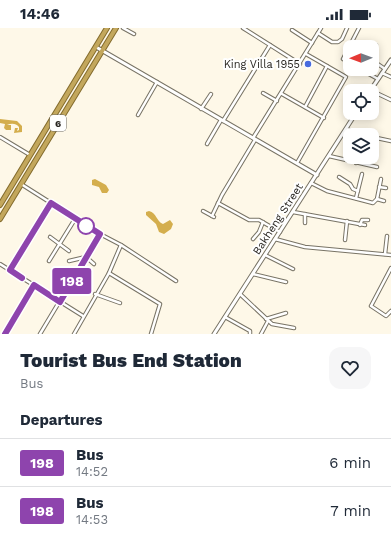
<!DOCTYPE html>
<html lang="en">
<head>
<meta charset="utf-8">
<style>
	:root { --surface:#fff; --page:#f6f6f7; --text:#1f2937; --muted:#747a83; --line:#e0e1e3 }
	body { margin:0; font-family:"Work Sans",sans-serif; background:var(--page); color:var(--text); height:100vh; display:flex; flex-direction:column; font-size:15px; white-space:nowrap }
	* { box-sizing:border-box; margin:0 }
	p { font-size:13px; color:var(--muted) }
	.icon { flex:none; width:22px; height:22px; fill:none; stroke:currentColor; stroke-width:2; stroke-linecap:round; stroke-linejoin:round }
	.map { position:relative; height:306px; overflow:hidden }
	.panel { display:flex; flex-direction:column; background:var(--surface); flex:1 }
	.panel>* { flex:none }
	.badge { padding:0 8px; border-radius:3px; font-size:14px; line-height:26px }
	.needle { width:26px; rotate:269deg }
	.controls { position:absolute; left:343px; top:12px; display:grid; gap:8px }
	.controls a { display:grid; place-items:center; width:36px; height:36px; border-radius:8px; background:var(--surface); box-shadow:0 2px 10px #0003; font-size:20px }
	.map>.badge { position:absolute; translate:-50% -50%; box-shadow:0 0 0 2px #fff }
	h2 { padding:0 20px; font-size:15px; line-height:36px }
	.round { display:grid; place-items:center; flex:none; width:42px; height:42px; border-radius:12px; background:var(--page) }
	.head { display:flex; align-items:center; justify-content:space-between; height:68px; padding:0 20px }
	h1 { font-size:19px; font-weight:800; line-height:30px }
	ul { padding:0; list-style:none }
	li { display:flex; align-items:center; gap:12px; height:48px; padding:0 20px; border-top:1px solid var(--line) }
	li div { flex:1 }
	li b { display:block; font-size:15px }
	li em { font-style:normal }
	li .badge { min-width:44px; font-weight:700; text-align:center }
	.status { display:flex; justify-content:space-between; align-items:center; height:28px; padding:0 20px; background:var(--surface); direction:ltr }
	.status svg { height:11px; fill:currentColor }
	.map>svg:first-child { display:block }
	.water { fill:#d4ae4d }
	.lines { fill:none; stroke-linecap:round; stroke-linejoin:round }
	.minor-casing { stroke:#787365; stroke-width:4.5 }
	.tertiary-casing { stroke:#787365; stroke-width:5 }
	.trunk-casing { stroke:#846c2d; stroke-width:6 }
	.minor { stroke:#fff; stroke-width:2.5 }
	.tertiary { stroke:#fff; stroke-width:3 }
	.trunk { stroke:#c3a75c; stroke-width:4 }
	.line-casing { stroke:#fff; stroke-width:9 }
	.line { stroke:#8e44ad; stroke-width:6 }
	.poi-dot { fill:#486bde; stroke:#fff; stroke-width:1.5 }
	.stop-dot { fill:#fff; stroke:#8e44ad; stroke-width:2 }
	.labels { text-anchor:middle; dominant-baseline:central; stroke-width:4; stroke-linejoin:round; paint-order:stroke }
	.shield { fill:#fff; stroke:#6a6864; stroke-width:1 }
	.shield-label { font-size:10px; font-weight:bold; fill:#2a2722 }
	.poi-label { font-size:11px; fill:#2a2722; stroke:#fff; text-anchor:end }
	.street-label { font-size:11px; fill:#2a2722; stroke:#fff }
</style>
</head>
<body>
<div class="status"><b>14:46</b><svg viewBox="0 0 49 12"><path d="M0 12V9h3v3zM5 12V6h3v6zM10 12V3h3v9zM15 12V0h3v12zM26 1h20v11H26zM47 4h2v5h-2z"/></svg></div>
<div class="map">
<svg width="391" height="306" viewBox="0 0 391 306">
	<rect width="100%" height="100%" fill="#fef8e8"/>
	<g class="water">
		<path d="M0,91l17,2 5,5v6l-8,1 1,-5h3l-1,3 2,-1v-3c-3,-4 -8,-4 -12,-2h4v5h-5l-2,-2 1,-4 -5,-1z"/>
		<polygon points="95,151 106,157 109,162 107,165 102,165 99,159 92,157 92,152"/>
		<path d="M149,183c8,2 7,10 14,13l7,-4 3,4 -2,5 -7,5 -5,-2 -3,-8 -10,-9v-3z"/>
	</g>
	<g class="lines">
		<defs>
			<g id="minor">
				<polyline points="123,0 134,6"/>
				<polyline points="243,0 300,36"/>
				<polyline points="292,2 312,15"/>
				<polyline points="318,5 332,14 338,14 342,11 347,0"/>
				<polyline points="372,28 376,17"/>
				<polyline points="372,32 385,41"/>
				<polyline points="350,36 343,31 359,0"/>
				<polyline points="360,41 378,51"/>
				<polyline points="382,45 391,49"/>
				<polyline points="372,63 391,72"/>
				<polyline points="263,65 277,73"/>
				<polyline points="282,66 324,90"/>
				<polyline points="305,79 327,38"/>
				<polyline points="201,81 211,66"/>
				<polyline points="138,87 157,54"/>
				<polyline points="223,93 270,17"/>
				<polyline points="346,101 364,107"/>
				<polyline points="0,109 30,127"/>
				<polyline points="372,109 391,113"/>
				<polyline points="253,110 321,0"/>
				<polyline points="207,116 221,92"/>
				<polyline points="329,128 377,139"/>
				<polyline points="297,135 346,49 306,26"/>
				<polyline points="356,135 357,129"/>
				<polyline points="339,149 350,156 353,161 358,163"/>
				<polyline points="311,155 327,163 373,175 377,171 381,151"/>
				<polyline points="21,156 100,206 121,217 176,253"/>
				<polyline points="379,159 386,160"/>
				<polyline points="356,170 362,146"/>
				<polyline points="377,171 384,173"/>
				<polyline points="218,175 249,192 259,192 280,204"/>
				<polyline points="203,183 214,189"/>
				<polyline points="293,184 365,197"/>
				<polyline points="305,186 305,195"/>
				<polyline points="212,188 222,167 255,112"/>
				<polyline points="360,197 362,192 368,192"/>
				<polyline points="50,209 69,223"/>
				<polyline points="253,211 259,204 263,194"/>
				<polyline points="275,211 305,219 391,227"/>
				<polyline points="345,212 347,193"/>
				<polyline points="385,226 387,208"/>
				<polyline points="265,227 293,241"/>
				<polyline points="49,233 75,191"/>
				<polyline points="69,233 86,229 94,236"/>
				<polyline points="0,236 83,288"/>
				<polyline points="391,240 371,278 386,288 391,283"/>
				<polyline points="10,243 51,175"/>
				<polyline points="109,245 160,276 151,306"/>
				<polyline points="253,246 286,254"/>
				<polyline points="95,266 120,275"/>
				<polyline points="240,266 272,296 294,300"/>
				<polyline points="225,289 250,303 250,306"/>
				<polyline points="266,291 286,285"/>
				<polyline points="5,306 34,257"/>
				<polyline points="40,306 100,206"/>
				<polyline points="74,306 109,245 121,217"/>
				<polyline points="261,306 268,293"/>
			</g>
			<g id="tertiary">
				<polyline points="96,19 317,147"/>
				<polyline points="370,63 391,32"/>
				<polyline points="214,306 356,85"/>
			</g>
			<g id="trunk">
				<polyline points="0,177 107,0"/>
				<polyline points="0,191 116,0"/>
			</g>
		</defs>
		<use href="#minor" class="minor-casing"/>
		<use href="#tertiary" class="tertiary-casing"/>
		<use href="#trunk" class="trunk-casing"/>
		<use href="#minor" class="minor"/>
		<use href="#tertiary" class="tertiary"/>
		<use href="#trunk" class="trunk"/>
	</g>
	<g class="lines">
		<defs>
			<polyline id="line" points="5,306 34,257 60,274 100,206 51,175 10,242 22,250"/>
		</defs>
		<use href="#line" class="line-casing"/>
		<use href="#line" class="line"/>
	</g>
	<circle class="poi-dot" cx="308" cy="36" r="4"/>
	<circle class="stop-dot" cx="86" cy="198" r="8"/>
	<g class="labels">
		<rect class="shield" x="50" y="87" width="16" height="16" rx="3"/>
		<g class="shield-label">
			<text x="58" y="95">6</text>
		</g>
		<g class="poi-label">
			<text x="300" y="36">King Villa 1955</text>
		</g>
		<g class="street-label">
			<text transform="translate(278 191) rotate(-57)">Bakheng Street</text>
		</g>
	</g>
</svg>
<div class="controls">
<a><svg class="needle" viewBox="-14 -14 28 28"><path d="M0-13l5 13h-10z" fill="#e53935"/><path d="M0 13l5-13h-10z" fill="#747a83"/></svg></a>
<a><svg class="icon" aria-label="locate" viewBox="0 0 24 24"><circle cx="12" cy="12" r="6"/><path d="M12 2v4M12 18v4M2 12h4M18 12h4"/></svg></a>
<a><svg class="icon" aria-label="layers" viewBox="0 0 24 24"><path d="M12 4l9 5-9 5-9-5zM3 14l9 5 9-5"/></svg></a>
</div>
<b class="badge" style="left:72px;top:253px;background:#8e44ad;color:#fff">198</b>
</div>
<section class="panel">
<div class="head"><div><h1>Tourist Bus End Station</h1><p>Bus</p></div><a class="round"><svg class="icon" aria-label="heart" viewBox="0 0 24 24"><path d="M12 20l-8-8c-3-5 5-10 8-4 3-6 11-1 8 4z"/></svg></a></div>
<h2>Departures</h2>
<ul>
<li><span class="badge" style="background:#8e44ad;color:#fff">198</span><div><b>Bus</b><p>14:52</p></div><em>6 min</em></li>
<li><span class="badge" style="background:#8e44ad;color:#fff">198</span><div><b>Bus</b><p>14:53</p></div><em>7 min</em></li>
</ul>
</section>
</body>
</html>
